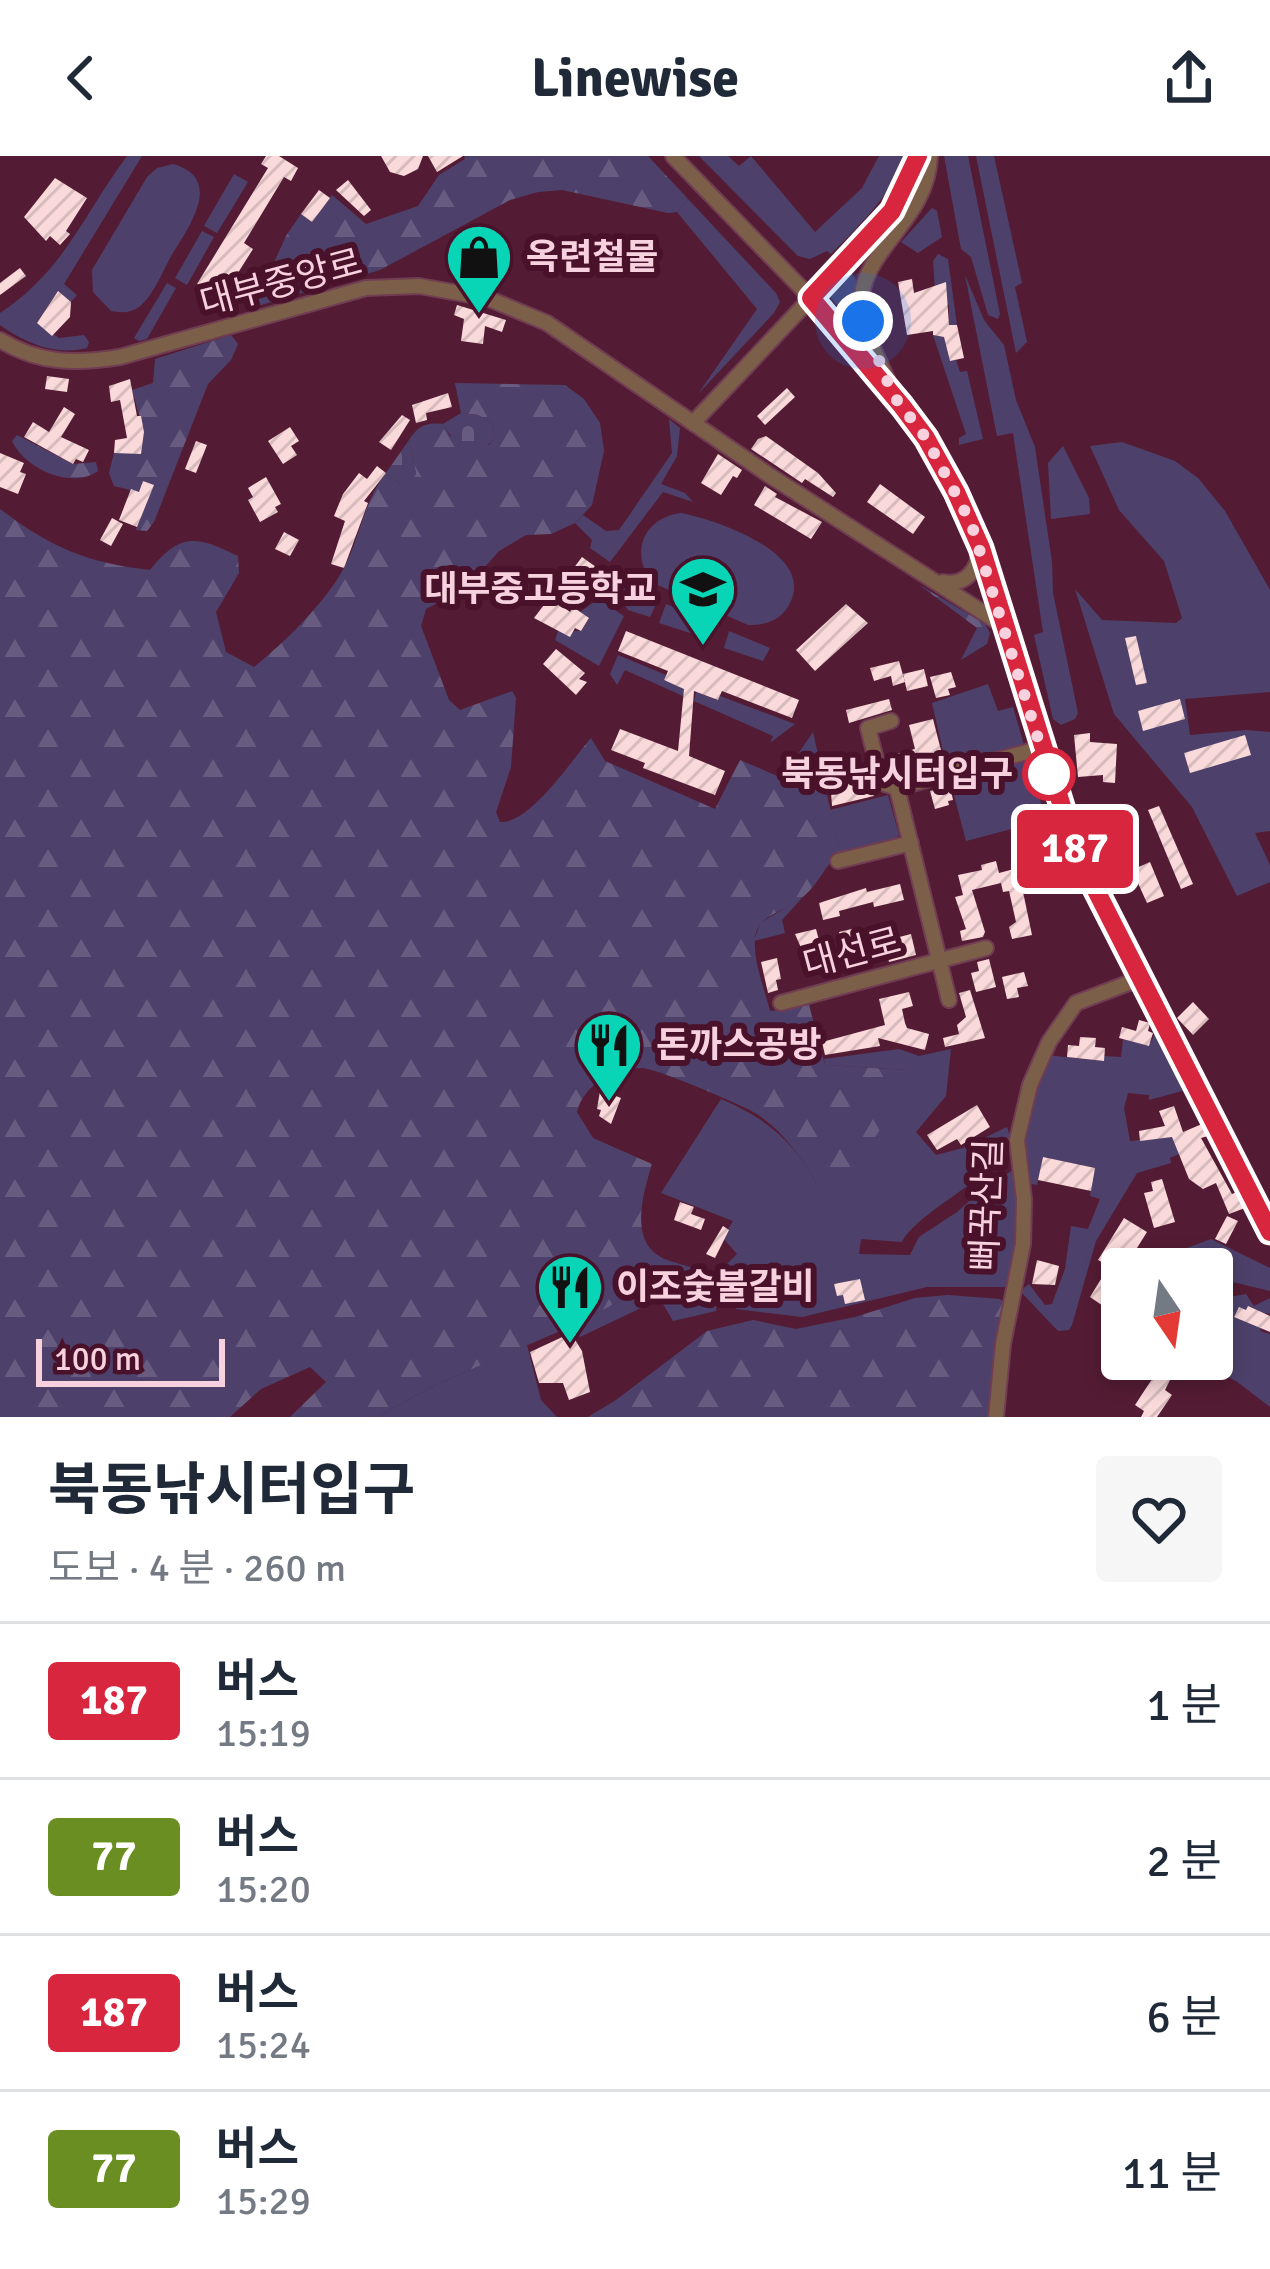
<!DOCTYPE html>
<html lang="ko">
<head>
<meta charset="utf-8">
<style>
	:root { --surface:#fff; --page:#f6f6f7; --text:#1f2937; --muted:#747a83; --line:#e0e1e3 }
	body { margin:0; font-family:Signika,"Noto Sans KR",sans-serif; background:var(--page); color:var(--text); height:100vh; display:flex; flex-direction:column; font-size:45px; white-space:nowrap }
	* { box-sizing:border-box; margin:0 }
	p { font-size:39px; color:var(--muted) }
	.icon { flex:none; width:66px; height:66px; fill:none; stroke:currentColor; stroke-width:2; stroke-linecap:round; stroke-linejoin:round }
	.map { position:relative; height:1261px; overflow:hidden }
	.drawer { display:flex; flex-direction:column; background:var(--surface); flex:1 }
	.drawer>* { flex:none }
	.badge { padding:0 24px; border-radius:9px; font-size:42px; line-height:78px }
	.needle { width:78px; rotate:167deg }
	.tools { position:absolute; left:1101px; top:1092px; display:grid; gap:24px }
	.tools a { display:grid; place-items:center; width:132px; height:132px; border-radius:12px; background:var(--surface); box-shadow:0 6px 18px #0003; font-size:60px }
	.scale { position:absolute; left:36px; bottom:30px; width:189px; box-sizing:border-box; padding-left:12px; border:6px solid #f7d2de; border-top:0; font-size:33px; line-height:42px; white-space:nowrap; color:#f7d2de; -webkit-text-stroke:9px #49112a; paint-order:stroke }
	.you { position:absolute; width:60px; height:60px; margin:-30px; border:9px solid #fff; border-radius:50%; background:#1a73e8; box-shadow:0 0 0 18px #1a73e833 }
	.map>.badge { position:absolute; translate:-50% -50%; box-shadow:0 0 0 6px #fff }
	.round { display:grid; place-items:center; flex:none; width:126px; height:126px; border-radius:12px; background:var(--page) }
	.headline { display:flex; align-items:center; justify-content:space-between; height:204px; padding:0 48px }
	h1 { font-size:57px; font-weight:700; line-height:90px }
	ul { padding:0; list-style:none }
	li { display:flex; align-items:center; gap:36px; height:156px; padding:0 48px; border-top:3px solid var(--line) }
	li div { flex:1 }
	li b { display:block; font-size:45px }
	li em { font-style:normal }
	li .badge { min-width:132px; font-weight:700; text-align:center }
	header { display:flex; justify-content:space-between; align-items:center; height:156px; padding:0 48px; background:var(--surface); font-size:54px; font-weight:700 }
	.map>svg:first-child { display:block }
	.green { fill:#4d416b }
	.forest { fill:url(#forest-firs) }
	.cemetery { fill:url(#cemetery-stones) }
	.building { fill:url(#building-hatch) }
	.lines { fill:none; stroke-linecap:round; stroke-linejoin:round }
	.minor-casing { stroke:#713d53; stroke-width:18 }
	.minor { stroke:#7c5f49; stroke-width:14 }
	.line-casing { stroke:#fff; stroke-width:27 }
	.line { stroke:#d7263d; stroke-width:18 }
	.walk { stroke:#f7d2de; stroke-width:12; stroke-dasharray:0 21.6 }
	.stop-dot { fill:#fff; stroke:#d7263d; stroke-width:6 }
	.labels { text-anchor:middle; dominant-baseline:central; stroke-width:12; stroke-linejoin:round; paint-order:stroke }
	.poi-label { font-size:36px; font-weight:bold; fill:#f7d2de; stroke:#49112a; text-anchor:start }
	.street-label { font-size:36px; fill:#f7d2de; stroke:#49112a }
	.stop-label { font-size:36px; font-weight:bold; fill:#f7d2de; stroke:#49112a; text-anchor:end }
</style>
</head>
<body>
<header><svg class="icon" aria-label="back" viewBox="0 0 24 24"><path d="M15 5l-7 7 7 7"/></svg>Linewise<svg class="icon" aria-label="share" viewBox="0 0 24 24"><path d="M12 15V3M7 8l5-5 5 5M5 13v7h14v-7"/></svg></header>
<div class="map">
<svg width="1270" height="1261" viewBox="0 0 1270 1261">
	<defs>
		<pattern id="forest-firs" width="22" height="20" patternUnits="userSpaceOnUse" patternTransform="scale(3)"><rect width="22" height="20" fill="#4d416b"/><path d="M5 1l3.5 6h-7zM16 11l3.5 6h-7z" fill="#675c80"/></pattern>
		<pattern id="cemetery-stones" width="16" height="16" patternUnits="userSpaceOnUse" patternTransform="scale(3)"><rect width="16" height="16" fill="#4d416b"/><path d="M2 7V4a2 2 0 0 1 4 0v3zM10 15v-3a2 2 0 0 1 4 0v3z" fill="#675c80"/></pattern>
		<pattern id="building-hatch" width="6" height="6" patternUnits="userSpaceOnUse" patternTransform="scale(3)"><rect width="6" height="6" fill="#f9d9da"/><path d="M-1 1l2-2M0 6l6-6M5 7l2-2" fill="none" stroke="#d6babc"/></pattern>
	</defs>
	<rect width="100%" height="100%" fill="#541c34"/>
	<g class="green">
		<path d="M127,0h15l-78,128 13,11 -6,7 -14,-10 -20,31 22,15 25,-3 5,7 -2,6c-31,8 -62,-5 -87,-23v-12c65,-43 83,-98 127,-157z"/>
		<path d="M699,0h29l11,10 12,-10 64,76 47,-44 17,-32h27c-16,40 -45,68 -75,98l-4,-3 -17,8 -12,-3z"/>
		<polygon points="944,0 968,0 1000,158 998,163 988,159 971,101 961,93"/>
		<polygon points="976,0 994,0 1022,127 1015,131 1027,186 1016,197"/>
		<path d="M173,8c53,15 14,65 -3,94 -8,15 -17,38 -31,49 -9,6 -17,6 -28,4l-18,-19 -1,-22 55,-93 10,-9z"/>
		<polygon points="234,18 248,26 217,77 204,70"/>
		<polygon points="688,43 776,137 780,146 774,157 698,238 757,153 677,56"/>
		<polygon points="932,52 937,55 942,81 918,97 901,86"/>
		<polygon points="202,75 214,81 187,129 175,122"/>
		<polygon points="938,98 948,103 957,169 949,169 949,149 936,149 933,105"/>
		<polygon points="851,117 856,123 854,168 830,141"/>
		<polygon points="965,119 984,164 1004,189 1016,244 1035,291 1052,406 1053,437 1078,557 1075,563 1061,569 1053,563 1034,479 1043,476 1013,277 997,280"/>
		<polygon points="167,127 176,132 147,183 139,185 134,182"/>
		<polygon points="933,179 944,181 950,204 956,204 960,216 967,215 983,283 959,289 959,282 966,278"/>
		<polygon points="669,263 680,272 677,300 661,328 685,337 693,346 663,336 610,406 590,392 592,384 575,367 583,359 606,375 619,374 672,297"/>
		<polygon points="1122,286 1175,305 1198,322 1225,355 1270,434 1270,536 1185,543 1190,579 1246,574 1270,576 1270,675 1255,677 1270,709 1270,726 1237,740 1192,651 1114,558 1075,433 1102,464 1176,467 1182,462 1164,405 1119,354 1090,290"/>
		<polygon points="1063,290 1089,342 1090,358 1051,363 1048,307"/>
		<path d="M681,357c36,7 137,41 108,92 -9,16 -24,20 -41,20l-97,-43c-21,-31 -7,-64 30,-69z"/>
		<polygon points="619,427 658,444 650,461 628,454 617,435"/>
		<polygon points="598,443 624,460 599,510 555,484 558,475 581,475 589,463 580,456"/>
		<polygon points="666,448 698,461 693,478 659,467"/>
		<polygon points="729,475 770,492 763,505 724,492"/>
		<polygon points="618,499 666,519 664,524 676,529 688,528 683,540 625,514 617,529 610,518"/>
		<polygon points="988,528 998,555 1013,551 1024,589 946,608 932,547"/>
		<polygon points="696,536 717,544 720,540 795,568 770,587 773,580 694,545"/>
		<polygon points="1029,604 1046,664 966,685 950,624"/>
		<polygon points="888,639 899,679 895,684 840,697 830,654"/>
		<polygon points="802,742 782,764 785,777 754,785 760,767"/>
		<polygon points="1156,875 1186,934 1149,944 1149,939 1128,937 1124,952 1130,985 1174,980 1182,997 1170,1002 1171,1007 1137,1017 1096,1085 1072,1169 1069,1174 1058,1175 1020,1135 1029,1128 1045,1149 1052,1148 1065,1113 1071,1070 1088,1073 1100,1043 1090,1040 1094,1012 1043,1001 1037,1029 1027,1027 1021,987 1046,899 1103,905 1104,900 1121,901 1123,883 1149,890"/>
		<path d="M899,893l20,7 32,-7 -5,47 -30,36 20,23 27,-7 44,-21c18,39 -86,78 -105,115l-41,-3 -2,15 51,1 9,-18 38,-25 28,-25 30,-18 6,52 -12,66h-82l-125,30 -66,-8 -10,-28 -8,-8 19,-19 -14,-16 10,-17 -72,-28 60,-94c45,19 74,43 97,87l89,-116 -82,-5 -1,-6z"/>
		<polygon points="1211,1083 1270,1112 1270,1135 1220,1123 1218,1126 1224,1142 1246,1138 1254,1150 1270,1142 1270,1158 1265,1157 1260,1175 1270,1178 1270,1251 1236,1225 1211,1213 1219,1195 1212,1191 1212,1113 1160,1113 1170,1098"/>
		<path d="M687,1110c20,8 33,21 29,45l-43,10 -13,-22 -80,38 -6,-12z"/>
		<polygon points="527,1189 541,1244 557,1261 377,1261 435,1229"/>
	</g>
	<g class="forest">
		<polygon points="464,0 648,0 688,43 677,56 668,57 562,34 538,36 510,44 380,114 261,149 256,147 286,80 301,58 312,66 332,39 366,68 418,50 439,19 465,3"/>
		<polygon points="231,179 238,188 231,204 208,228 154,366 147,375 136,374 153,329 139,336 114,330 109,317 114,297 141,297 144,275 132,234 153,227 155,203"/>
		<path d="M455,227l110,2 19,14 16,24 4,28 -12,54 -17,18 -24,11 -25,1 -27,16 -31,35 -42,23 -5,17 28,74 11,10 52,-19 4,7 -5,69 -15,45 4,10c30,2 71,-61 91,-84l14,23 110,48 25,-49 42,18 31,-46 27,121c-15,12 -21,30 -36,43 -12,11 -29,15 -41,25 -20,17 2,68 7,90l39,-6 16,60 82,5 -26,58 -31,48 -32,10c-14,-26 -35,-55 -61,-72 -12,-8 -104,-47 -115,-46 -29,1 -58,16 -65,44l16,26 59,26c-8,26 -23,74 7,92 7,5 19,7 28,10l-113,59 -139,60 -58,32h-87l36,-35 -16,-15 -49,22 -31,28h-230v-908c50,38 87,54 150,61 31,-38 46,-34 88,-14l1,17 -23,39 10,40 28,15c31,-25 71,-64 90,-99 17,-33 19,-65 42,-95l14,11 16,-10 -7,-34c9,-14 17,-18 34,-16l7,12 39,9 6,-7 -3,-14 -14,-9 -17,-2z"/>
		<path d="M17,279l56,29 23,-2 2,9c-26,19 -73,-2 -86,-30z"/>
		<polygon points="918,428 985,468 990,477 987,488 961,504 977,472"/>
		<polygon points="948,1139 1000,1143 1005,1147 993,1261 588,1261 616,1244 707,1175 753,1164 796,1173 855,1161 915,1142"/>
	</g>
	<g class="cemetery">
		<path d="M461,257l17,2 14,9 3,14c-20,24 -40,7 -52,-14z"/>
		<polygon points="409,284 416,318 410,328 400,328 386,317"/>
	</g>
	<g class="building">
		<polygon points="266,0 279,0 298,12 291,25 284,21 244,87 253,93 236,120 247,127 237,143 218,131 214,138 197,128 268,12 261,8"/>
		<polygon points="381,0 423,0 418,13 404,20 390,16"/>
		<polygon points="428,0 463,0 437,16"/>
		<polygon points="55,22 87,42 66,75 70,78 60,89 50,80 46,85 24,61"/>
		<polygon points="348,24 371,54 364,60 336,34"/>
		<polygon points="319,34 330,42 312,66 301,58"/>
		<polygon points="303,101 308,113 282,123 277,111"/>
		<polygon points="20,112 26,120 0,139 0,127"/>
		<polygon points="912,123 914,137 946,126 949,169 957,169 964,202 950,205 944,181 933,179 933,175 907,179 898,126"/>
		<polygon points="58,135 71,146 70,161 52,180 37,167"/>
		<polygon points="457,149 506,164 502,176 485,170 483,188 461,185 464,163 454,159"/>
		<polygon points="47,220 69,223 67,236 45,233"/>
		<polygon points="130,223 137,260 141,260 144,276 141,298 114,297 115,284 127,282 120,244 111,246 109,230"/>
		<polygon points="787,232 795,241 765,269 757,260"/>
		<polygon points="448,237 452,251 426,257 427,264 416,267 412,249"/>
		<polygon points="64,251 75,258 61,281 89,294 83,306 76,303 73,308 24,281 33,266 49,276"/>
		<polygon points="402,259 410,264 391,294 379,286"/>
		<polygon points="290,271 299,285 291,290 297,299 283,308 268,285"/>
		<polygon points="766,280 818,317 836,337 833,341 805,323 802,327 751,293 758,283"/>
		<polygon points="196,285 207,289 196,317 185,313"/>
		<polygon points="0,297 24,307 20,316 26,318 18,338 0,331"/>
		<polygon points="718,298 742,314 737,322 733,320 721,339 701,327"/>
		<polygon points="377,310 386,317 364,345 368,347 344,412 331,408 345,365 334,360 343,338 359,317 367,323"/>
		<polygon points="266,321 281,348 275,351 278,356 260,366 248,344 253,341 248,332"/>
		<polygon points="143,325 154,329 137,371 119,364 131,333 139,336"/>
		<polygon points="880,328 925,361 913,378 867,346"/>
		<polygon points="765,330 777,338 775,341 822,366 811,383 754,349"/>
		<polygon points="112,362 123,368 111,390 100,384"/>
		<polygon points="284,376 299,384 290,400 275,393"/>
		<polygon points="582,401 596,411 581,431 567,421"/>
		<polygon points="550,441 570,456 573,451 589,462 581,475 575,472 570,481 534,462"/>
		<polygon points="846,448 868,467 815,515 796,494"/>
		<polygon points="626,475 799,544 792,562 722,535 718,544 694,535 689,600 725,615 715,639 643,612 645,607 611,594 620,573 678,595 684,533 664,524 668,515 618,495"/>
		<polygon points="1136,480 1147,527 1136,529 1125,482"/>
		<polygon points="556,493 585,517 579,523 587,526 576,539 543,508"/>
		<polygon points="899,505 905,526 893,530 891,520 874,525 870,512"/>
		<polygon points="924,513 928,530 907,535 903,518"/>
		<polygon points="951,516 956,531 948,533 950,539 936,542 930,521"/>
		<polygon points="889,543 892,554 849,567 846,554"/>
		<polygon points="1180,543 1185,563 1143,575 1138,555"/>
		<polygon points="933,563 943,602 891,616 887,600 915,593 909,569"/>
		<polygon points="1090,577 1090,586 1117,588 1115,627 1103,626 1103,619 1078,621 1074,579"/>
		<polygon points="1245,579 1251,599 1190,617 1184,597"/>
		<polygon points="842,620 843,627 865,625 874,640 832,650 830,622"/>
		<polygon points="950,630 953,644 948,645 949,649 935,653 930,635"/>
		<polygon points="1159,650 1193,728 1181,733 1148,654"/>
		<polygon points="996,705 999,717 1025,710 1030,729 1022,731 1032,779 1012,783 1009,771 1016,766 1009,735 1003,736 1001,727 972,734 985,776 983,781 962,785 960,775 966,773 955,741 963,739 958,719 982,714 981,709"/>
		<polygon points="1150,706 1164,740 1147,747 1132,714"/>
		<polygon points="900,728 904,744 874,751 873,746 839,755 840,760 823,764 819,747 866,732 867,736"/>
		<polygon points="856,772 863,799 846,804 839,776"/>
		<polygon points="816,773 823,799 806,803 795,778"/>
		<polygon points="911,778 916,799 889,806 884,785"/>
		<polygon points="777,802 781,823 776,824 778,834 768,837 761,806"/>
		<polygon points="989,803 996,831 976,836 971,817 979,815 977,806"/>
		<polygon points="1024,816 1028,830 1017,832 1019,841 1007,843 1002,821"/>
		<polygon points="970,834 985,882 945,891 943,882 959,878 957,869 966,861 959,837"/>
		<polygon points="909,836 913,850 902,853 905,867 907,872 929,878 925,894 878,882 880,890 825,899 822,886 885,869 879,843"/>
		<polygon points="1193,846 1209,863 1193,879 1177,862"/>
		<polygon points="1139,864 1150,867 1148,875 1153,877 1149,890 1119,882 1122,871 1136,875"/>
		<polygon points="1080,881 1096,882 1095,891 1105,892 1104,905 1067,901 1068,889 1079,890"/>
		<polygon points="601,929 608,932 608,937 621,942 611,968 599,960 601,954 597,953"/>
		<polygon points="977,949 990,971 961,989 957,983 937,994 927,979"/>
		<polygon points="1174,950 1183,976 1202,968 1208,980 1201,982 1232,1038 1237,1036 1245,1052 1229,1058 1216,1027 1203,1033 1189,1023 1172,981 1140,985 1139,975 1165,970 1159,955"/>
		<polygon points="1043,1001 1095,1012 1091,1035 1038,1024"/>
		<polygon points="1162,1023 1175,1066 1154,1072 1144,1037 1153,1035 1151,1026"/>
		<polygon points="680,1046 694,1051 691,1058 705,1063 701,1074 674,1064"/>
		<polygon points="1227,1060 1238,1065 1226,1088 1215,1083"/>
		<polygon points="1124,1062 1147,1076 1132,1100 1162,1113 1122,1113 1122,1163 1090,1141 1109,1110 1098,1104"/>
		<polygon points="723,1070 729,1074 715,1102 706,1098"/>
		<polygon points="1037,1104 1059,1110 1055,1129 1032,1128"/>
		<polygon points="860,1123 865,1144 845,1148 843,1139 837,1140 834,1128"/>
		<polygon points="762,1128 766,1142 748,1148 744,1134"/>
		<polygon points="1248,1150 1270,1160 1270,1176 1234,1161 1239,1151 1246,1154"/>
		<polygon points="571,1177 582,1195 590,1236 569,1244 563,1227 539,1227 530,1196"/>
		<polygon points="1147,1204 1173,1218 1165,1234 1172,1239 1157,1261 1141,1261 1144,1255 1135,1249 1152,1223 1140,1217"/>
	</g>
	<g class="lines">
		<defs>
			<g id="minor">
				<polyline points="673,0 811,142 693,267"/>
				<path d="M918,0l-26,55 -81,87c45,53 96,104 130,165 71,125 87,274 142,405l187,364"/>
				<path d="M0,184c39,24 76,24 120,17l246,-69 53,-2 68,12 60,25 225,154 232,149"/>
				<path d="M887,223c-9,-22 -25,-48 -26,-71 -2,-59 67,-86 69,-152"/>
				<path d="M943,426c22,4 34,-11 37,-31"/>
				<polyline points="891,565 868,572 882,627 897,632 1041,592"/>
				<polyline points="897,632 949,844"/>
				<polyline points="838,705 911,687"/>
				<polyline points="781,847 986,792"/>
				<polyline points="996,1261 1003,1188 1023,1088 1024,1043 1017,984 1030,929 1049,886 1076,847 1139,823"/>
			</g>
		</defs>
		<use href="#minor" class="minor-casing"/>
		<use href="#minor" class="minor"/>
	</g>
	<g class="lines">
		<defs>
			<polyline id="line" points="918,0 892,55 811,142 902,250 926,282 956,336 981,392 1076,695 1270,1076"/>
		</defs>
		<use href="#line" class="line-casing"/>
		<use href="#line" class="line"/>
		<polyline class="walk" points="863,165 893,239 926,282 971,367 1049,618"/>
	</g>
	<defs>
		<symbol id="shop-pin" viewBox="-11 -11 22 30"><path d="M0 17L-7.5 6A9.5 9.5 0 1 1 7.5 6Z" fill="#07d5b6" stroke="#49112a"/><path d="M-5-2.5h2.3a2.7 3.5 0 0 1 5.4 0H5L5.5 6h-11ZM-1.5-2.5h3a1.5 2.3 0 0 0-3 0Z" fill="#111"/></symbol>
		<symbol id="school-pin" viewBox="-11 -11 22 30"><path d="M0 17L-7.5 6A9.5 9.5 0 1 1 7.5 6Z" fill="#07d5b6" stroke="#49112a"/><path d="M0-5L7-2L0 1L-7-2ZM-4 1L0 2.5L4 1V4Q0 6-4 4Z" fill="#111"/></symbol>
		<symbol id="restaurant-pin" viewBox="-11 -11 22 30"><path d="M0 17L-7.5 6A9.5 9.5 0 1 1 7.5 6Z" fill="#07d5b6" stroke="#49112a"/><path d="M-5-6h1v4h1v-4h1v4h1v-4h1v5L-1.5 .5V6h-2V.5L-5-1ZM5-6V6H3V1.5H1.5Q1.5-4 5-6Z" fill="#111"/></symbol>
	</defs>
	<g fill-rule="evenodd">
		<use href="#shop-pin" x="441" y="63" width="76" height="104"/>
		<use href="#school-pin" x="665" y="395" width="76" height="104"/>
		<use href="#restaurant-pin" x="571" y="851" width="76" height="104"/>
		<use href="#restaurant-pin" x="532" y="1093" width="76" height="104"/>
	</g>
	<circle class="stop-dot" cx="1049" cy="618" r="24"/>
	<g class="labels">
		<g class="poi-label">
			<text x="526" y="101">옥련철물</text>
			<text x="656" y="433" text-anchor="end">대부중고등학교</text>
			<text x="656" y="889">돈까스공방</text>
			<text x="616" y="1131">이조숯불갈비</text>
		</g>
		<g class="street-label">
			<text transform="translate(281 127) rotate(-15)">대부중앙로</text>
			<text transform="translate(852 797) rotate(-15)">대선로</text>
			<text transform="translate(987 1049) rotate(-88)">뻐꾹산길</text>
		</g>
		<g class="stop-label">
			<text x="1013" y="618">북동낚시터입구</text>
		</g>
	</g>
</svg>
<div class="tools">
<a><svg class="needle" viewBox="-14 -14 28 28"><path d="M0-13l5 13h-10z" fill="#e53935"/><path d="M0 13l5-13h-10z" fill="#747a83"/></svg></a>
</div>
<div class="scale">100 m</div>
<div class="you" style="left:863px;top:165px"></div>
<b class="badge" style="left:1075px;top:693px;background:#d7263d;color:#fff">187</b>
</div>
<section class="drawer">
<div class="headline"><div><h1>북동낚시터입구</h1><p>도보 · 4 분 · 260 m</p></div><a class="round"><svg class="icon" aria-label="heart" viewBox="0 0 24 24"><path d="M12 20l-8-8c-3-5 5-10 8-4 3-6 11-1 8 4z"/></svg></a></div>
<ul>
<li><span class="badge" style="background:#d7263d;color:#fff">187</span><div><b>버스</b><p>15:19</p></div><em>1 분</em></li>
<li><span class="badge" style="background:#6b8e23;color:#fff">77</span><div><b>버스</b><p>15:20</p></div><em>2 분</em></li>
<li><span class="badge" style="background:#d7263d;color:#fff">187</span><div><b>버스</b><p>15:24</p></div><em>6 분</em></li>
<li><span class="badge" style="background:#6b8e23;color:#fff">77</span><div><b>버스</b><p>15:29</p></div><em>11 분</em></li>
</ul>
</section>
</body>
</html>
